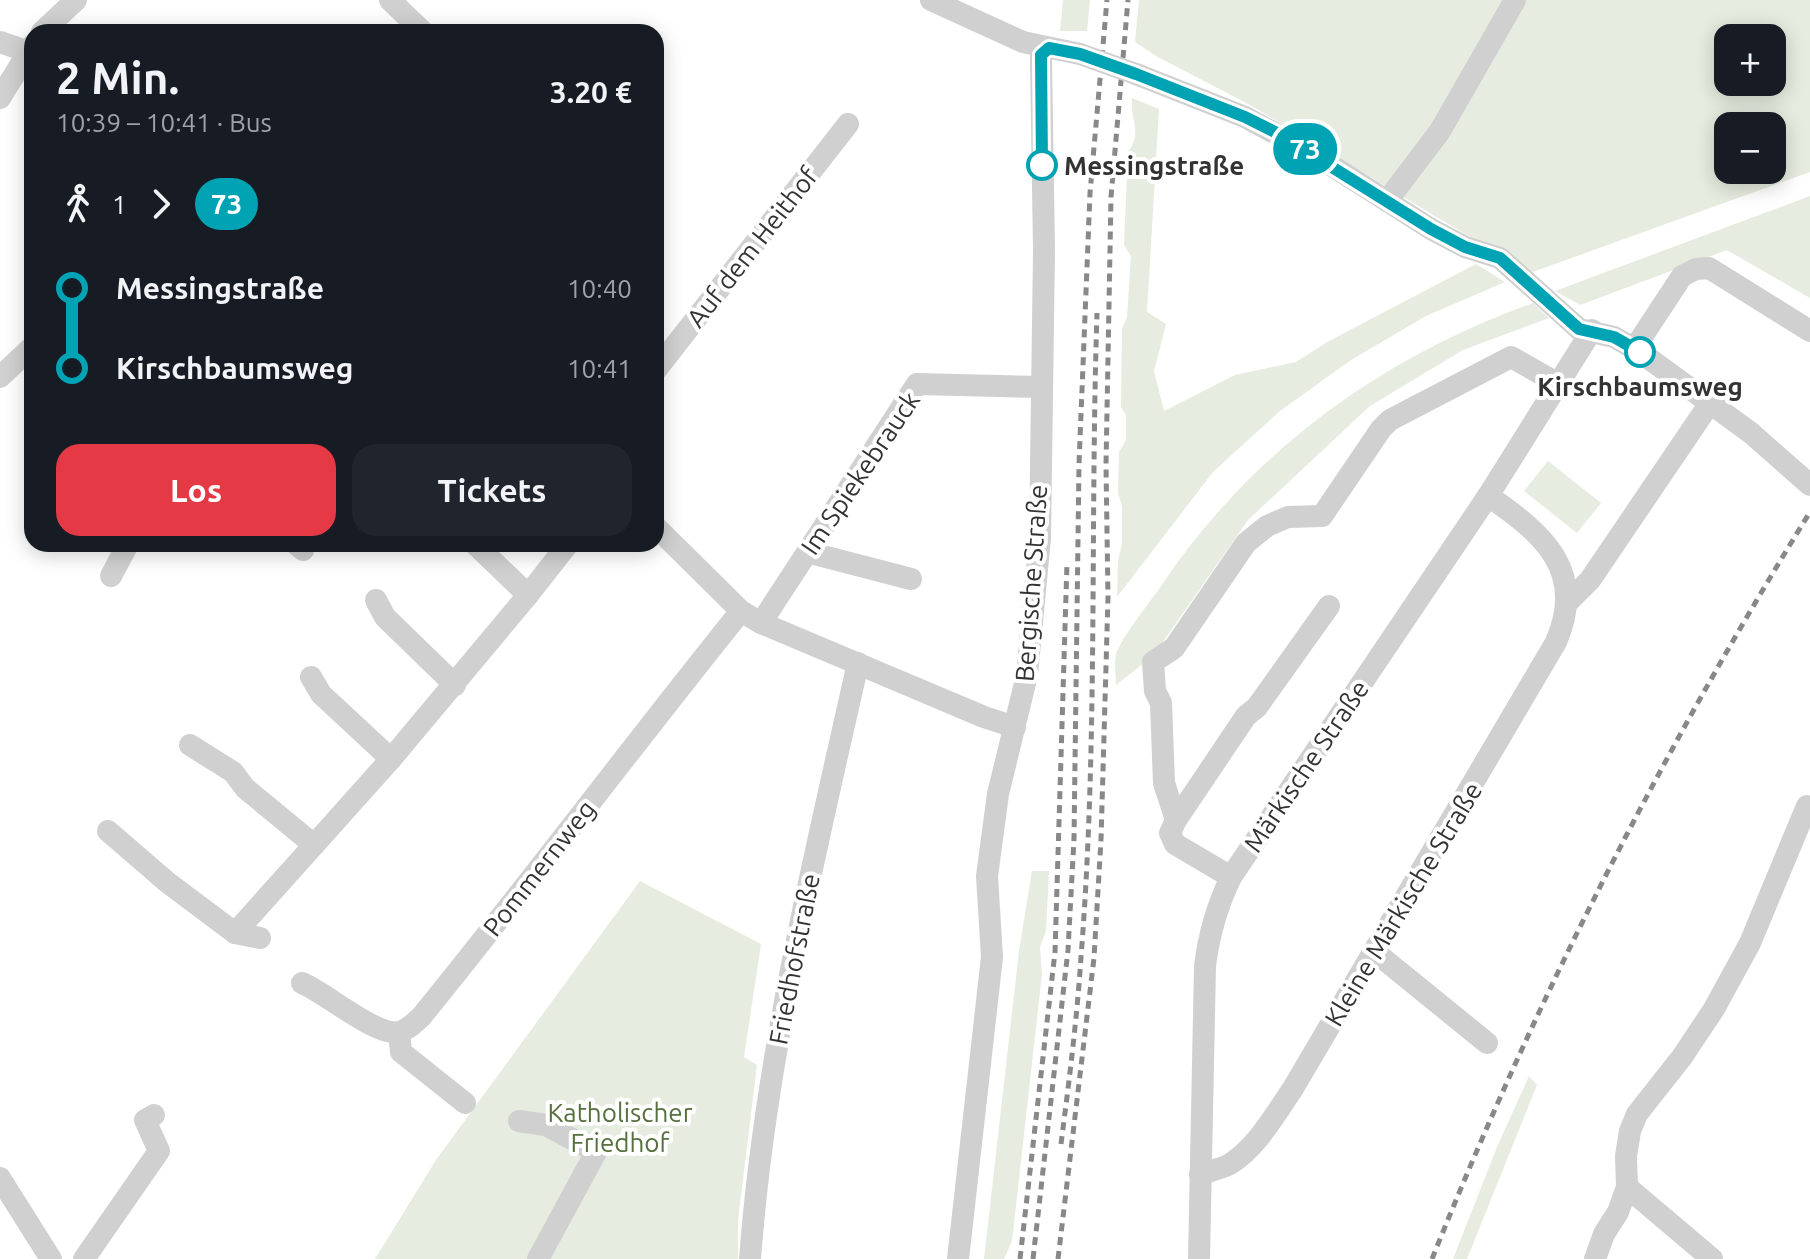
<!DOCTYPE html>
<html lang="de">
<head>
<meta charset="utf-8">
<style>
	:root { --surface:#171b24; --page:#20242c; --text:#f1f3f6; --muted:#9ea1a6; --accent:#e63946 }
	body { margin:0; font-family:Ubuntu,sans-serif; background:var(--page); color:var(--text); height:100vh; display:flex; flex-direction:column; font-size:30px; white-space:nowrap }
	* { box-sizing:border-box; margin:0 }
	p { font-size:26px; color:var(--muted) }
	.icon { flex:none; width:44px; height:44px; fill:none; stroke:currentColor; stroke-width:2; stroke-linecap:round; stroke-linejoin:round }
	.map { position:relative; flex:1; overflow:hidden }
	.panel { position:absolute; left:24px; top:24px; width:640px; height:528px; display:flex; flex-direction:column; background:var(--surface); border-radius:24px; box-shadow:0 4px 20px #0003 }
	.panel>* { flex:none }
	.badge { padding:0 16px; border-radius:26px; font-size:28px; line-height:52px }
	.tools { position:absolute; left:1714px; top:24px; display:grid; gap:16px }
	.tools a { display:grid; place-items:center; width:72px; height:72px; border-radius:16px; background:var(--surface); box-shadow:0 4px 20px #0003; font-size:40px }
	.map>.badge { position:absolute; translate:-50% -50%; box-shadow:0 0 0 4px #fff }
	.legs { display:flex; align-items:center; gap:12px; height:88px; padding:0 32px; font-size:26px }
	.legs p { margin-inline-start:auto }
	.head { display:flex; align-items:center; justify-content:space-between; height:136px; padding:0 32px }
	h1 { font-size:44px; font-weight:700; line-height:60px }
	.action { display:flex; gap:16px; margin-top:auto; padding:16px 32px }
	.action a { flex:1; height:92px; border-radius:24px; background:var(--accent); color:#fff; font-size:32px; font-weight:700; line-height:92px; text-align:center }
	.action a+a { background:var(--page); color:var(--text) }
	ul { padding:0 32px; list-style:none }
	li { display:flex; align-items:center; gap:28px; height:80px; font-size:30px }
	li i { display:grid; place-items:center; width:12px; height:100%; margin:0 10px; background:currentColor }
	li i::after { content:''; width:20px; height:20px; margin:-10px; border:6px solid; border-radius:50%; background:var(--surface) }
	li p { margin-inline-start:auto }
	li:first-child i { background:linear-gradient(#0000 50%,currentColor 0) }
	li:last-child i { background:linear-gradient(currentColor 50%,#0000 0) }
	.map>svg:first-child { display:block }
	.green { fill:#e6ecdf; fill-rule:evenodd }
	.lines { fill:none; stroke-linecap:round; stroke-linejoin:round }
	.minor { stroke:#d0d0d0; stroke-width:22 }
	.rail { stroke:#888; stroke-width:5; stroke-dasharray:8 6; stroke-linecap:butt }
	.minor-bridge { stroke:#d0d0d0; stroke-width:22 }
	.line-1-casing { stroke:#fff; stroke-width:18 }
	.line-1 { stroke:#00a3b4; stroke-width:12 }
	.stop-1-dot { fill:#fff; stroke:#00a3b4; stroke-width:4 }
	.labels { text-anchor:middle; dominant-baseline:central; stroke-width:8; stroke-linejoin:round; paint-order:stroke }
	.stop-label { font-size:26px; font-weight:bold; fill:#333; stroke:#fff; text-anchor:start }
	.street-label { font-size:26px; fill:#333; stroke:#fff }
	.park-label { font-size:26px; fill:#56703f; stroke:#fff }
</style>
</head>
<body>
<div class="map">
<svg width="1810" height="1259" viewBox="0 0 1810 1259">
	<rect width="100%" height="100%" fill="#fff"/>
	<g class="green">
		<polygon points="1063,0 1090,0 1087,31 1060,31"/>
		<path d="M1139,0h671v172l-280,101 -280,-168 -94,-49 -21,-14zM1728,38h44v44h-44zM1728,126h44v44h-44z"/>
		<path d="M1132,98l27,11 -12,203 19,12 -12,47 10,40 71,-36 61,-13 33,-21 147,-77 29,18 -79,34 -75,44 -71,51 -67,61 -96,125 1,-36 4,-17v-38l-4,-13 1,-41 7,-12v-25l-5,-8 1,-78 5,-12 4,-61 -7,-11 4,-93c15,-21 2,-31 4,-54z"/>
		<polygon points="1810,196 1810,298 1727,250 1580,305 1555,291"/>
		<path d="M1533,303l16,15 -86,32 -93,56 -122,114 -95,136 -37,29c0,-9 -2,-21 0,-30 3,-14 33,-52 43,-66 90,-136 221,-231 374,-286z"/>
		<polygon points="1548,461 1601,503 1577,533 1524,491"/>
		<polygon points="1032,871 1049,871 1046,931 1040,947 1042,974 1012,1241 1004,1259 984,1259 1019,951"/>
		<polygon points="640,881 761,944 744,1057 757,1065 738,1220 738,1259 375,1259 436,1160"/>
		<polygon points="1529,1076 1537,1085 1467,1259 1453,1259 1497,1147"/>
	</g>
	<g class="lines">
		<g class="minor">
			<polyline points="390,0 423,32"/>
			<polyline points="931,0 1023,42 1080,54"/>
			<polyline points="42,32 76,0"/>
			<polyline points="0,42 32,53"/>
			<polyline points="1136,74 1245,117 1315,155 1431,229 1465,247 1500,258 1579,329 1614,337 1640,352 1751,433 1810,485"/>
			<polyline points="0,98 32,46"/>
			<polyline points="1387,201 1440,131 1515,0"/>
			<polyline points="1634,349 1682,276 1696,269 1709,268 1810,331"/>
			<polyline points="656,370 848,124"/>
			<polyline points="0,377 32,347"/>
			<polyline points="656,527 741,611 761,623 984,717 1015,727"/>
			<polyline points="296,544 303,550"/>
			<polyline points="475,544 528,595 568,544"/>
			<polyline points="807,552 911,579"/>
			<polyline points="111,576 128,544"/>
			<polyline points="376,600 385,617 455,685"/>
			<polyline points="1568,602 1590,580 1710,403"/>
			<polyline points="761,623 917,384 1041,387"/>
			<polyline points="311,677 321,694 391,759 528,595"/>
			<polyline points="190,745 233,772 245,788 314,845 391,759"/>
			<polyline points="1176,820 1164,783 1161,703 1155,691 1153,662 1174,648 1246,543 1267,526 1288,517 1322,516 1381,429 1390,420 1511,357 1557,383"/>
			<polyline points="108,831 167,882 235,933 314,845"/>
			<polyline points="1231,877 1175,844 1170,833 1176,820 1246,716 1257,707 1329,606"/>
			<polyline points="235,933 260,938"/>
			<polyline points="1375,952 1487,1043"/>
			<path d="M302,983c24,10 75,54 97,49 9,-2 15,-9 22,-15 109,-134 212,-272 320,-406"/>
			<polyline points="399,1032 401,1052 465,1103"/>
			<polyline points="519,1121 546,1125 596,1152 538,1259"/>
			<path d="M1200,1174c9,-3 21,-5 30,-10 27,-17 44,-48 62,-74l264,-448c31,-71 -13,-109 -68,-146"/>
			<polyline points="0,1178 51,1259"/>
			<polyline points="1627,1187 1712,1259"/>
			<polyline points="84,1259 159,1151 145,1120 154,1115"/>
			<path d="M750,1259c15,-202 64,-399 108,-596"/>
			<polyline points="958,1259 992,957 987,876 998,794 1027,675 1040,538 1044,251 1041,60 1041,55 1049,48"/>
			<path d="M1199,1259l6,-293c4,-33 12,-60 26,-89l257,-381 104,-166"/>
			<polyline points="1595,1259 1604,1234 1618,1212 1627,1187 1626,1156 1630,1131 1637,1114 1682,1057 1714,1009 1750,943 1807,806"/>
		</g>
		<g class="rail">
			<path d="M1061,1144c8,-62 16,-125 20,-187 17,-214 9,-430 16,-644"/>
			<polyline points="1020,1259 1055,952 1067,563"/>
			<polyline points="1033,1259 1068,950 1074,839 1079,464 1090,193 1107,0"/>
			<polyline points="1058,1259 1094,958 1101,840 1108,597 1106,465 1111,197 1128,0"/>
			<path d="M1432,1259c104,-260 231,-509 378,-747"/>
		</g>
		<polyline class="minor-bridge" points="1080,54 1136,74"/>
	</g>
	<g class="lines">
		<defs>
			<polyline id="line-1" points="1042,165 1041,55 1049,48 1080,54 1136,74 1245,117 1279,134 1431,229 1465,247 1500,258 1579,329 1614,337 1640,352"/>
		</defs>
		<use href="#line-1" class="line-1-casing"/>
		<use href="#line-1" class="line-1"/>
	</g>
	<g class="stop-1-dot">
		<circle cx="1042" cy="165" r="14"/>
		<circle cx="1640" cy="352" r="14"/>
	</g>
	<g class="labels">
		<g class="stop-label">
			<text x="1064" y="165">Messingstraße</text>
			<text x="1640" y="386" text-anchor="middle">Kirschbaumsweg</text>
		</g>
		<g class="street-label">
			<text transform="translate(752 247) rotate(-52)">Auf dem Heithof</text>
			<text transform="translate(860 473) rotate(-56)">Im Spiekebrauck</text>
			<text transform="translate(1031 583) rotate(-86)">Bergische Straße</text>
			<text transform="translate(1306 766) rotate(-56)">Märkische Straße</text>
			<text transform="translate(539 868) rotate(-52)">Pommernweg</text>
			<text transform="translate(1403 904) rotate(-59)">Kleine Märkische Straße</text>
			<text transform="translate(794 959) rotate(-79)">Friedhofstraße</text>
		</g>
		<g class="park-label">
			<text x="620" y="1112">Katholischer<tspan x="620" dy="30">Friedhof</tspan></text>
		</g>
	</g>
</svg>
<div class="tools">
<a>+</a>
<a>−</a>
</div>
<b class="badge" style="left:1305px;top:149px;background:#00a3b4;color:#fff">73</b>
<section class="panel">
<div class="head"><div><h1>2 Min.</h1><p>10:39 – 10:41 · Bus</p></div><b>3.20 €</b></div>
<div class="legs"><svg class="icon" aria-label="walk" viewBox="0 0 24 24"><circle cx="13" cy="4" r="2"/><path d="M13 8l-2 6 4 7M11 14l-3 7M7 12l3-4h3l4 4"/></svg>1<svg class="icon" aria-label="forward" viewBox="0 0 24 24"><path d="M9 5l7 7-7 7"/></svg><b class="badge" style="background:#00a3b4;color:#fff">73</b></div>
<ul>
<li><i style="color:#00a3b4"></i><b>Messingstraße</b><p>10:40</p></li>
<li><i style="color:#00a3b4"></i><b>Kirschbaumsweg</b><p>10:41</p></li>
</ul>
<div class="action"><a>Los</a><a>Tickets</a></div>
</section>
</div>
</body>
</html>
